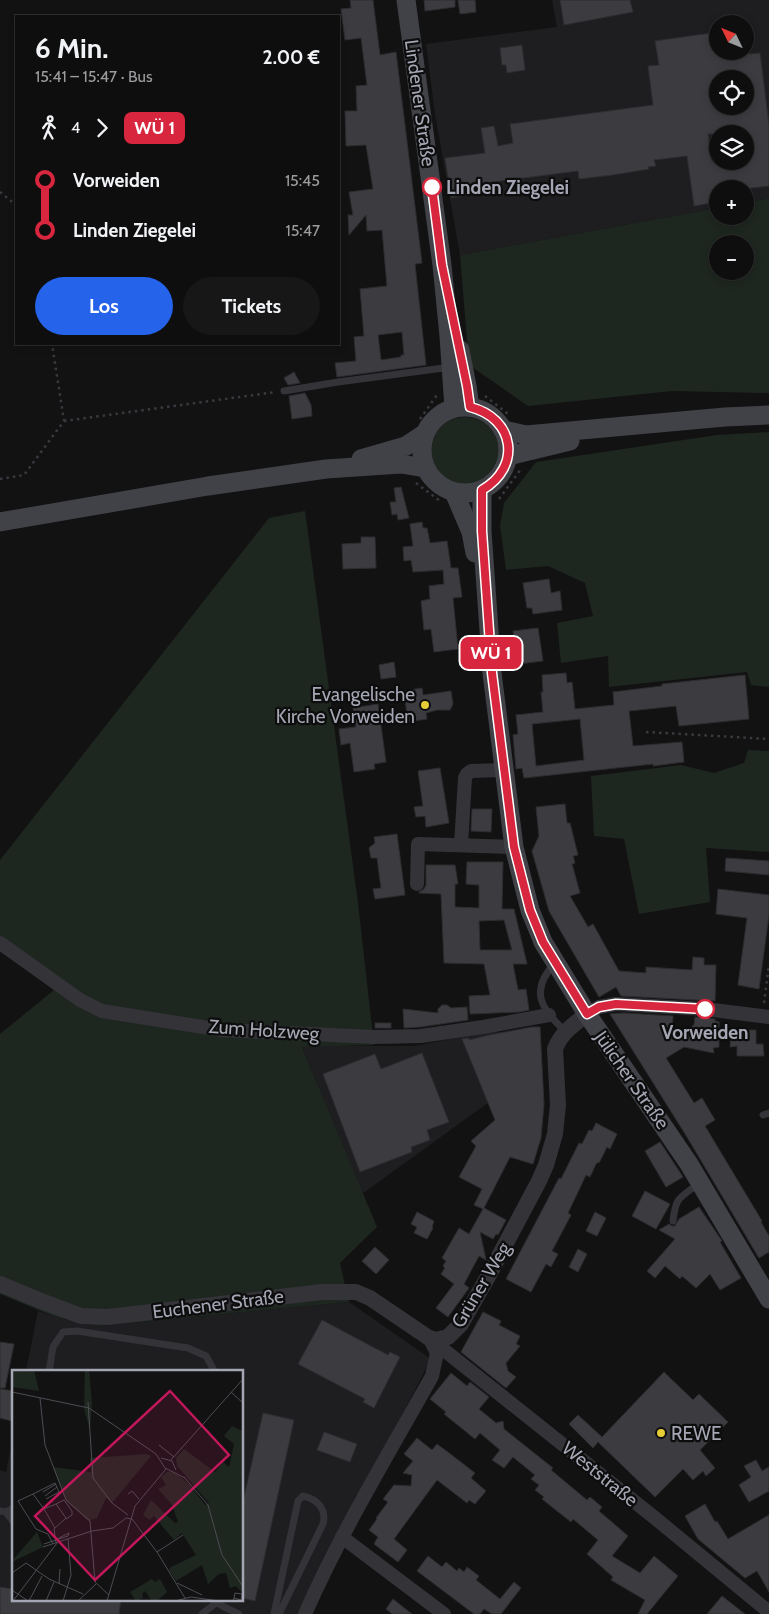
<!DOCTYPE html>
<html lang="de">
<head>
<meta charset="utf-8">
<style>
	:root { --surface:#0e0e0e; --page:#171717; --text:#f1f3f6; --muted:#9b9c9e; --line:#2e2e2e; --accent:#2563eb }
	body { margin:0; font-family:Cabin,sans-serif; background:var(--page); color:var(--text); height:100vh; display:flex; flex-direction:column; font-size:19px; white-space:nowrap }
	* { box-sizing:border-box; margin:0 }
	p { font-size:16px; color:var(--muted) }
	.icon { flex:none; width:28px; height:28px; fill:none; stroke:currentColor; stroke-width:2; stroke-linecap:round; stroke-linejoin:round }
	.map { position:relative; flex:1; overflow:hidden }
	.details { position:absolute; left:15px; top:15px; width:325px; height:330px; display:flex; flex-direction:column; background:var(--surface); border-radius:0px; box-shadow:0 2px 8px #0003,0 0 0 1px var(--line) }
	.details>* { flex:none }
	.badge { padding:0 10px; border-radius:8px; font-size:18px; line-height:32px }
	.needle { width:32px; rotate:313deg }
	.controls { position:absolute; left:709px; top:15px; display:grid; gap:10px }
	.controls a { display:grid; place-items:center; width:45px; height:45px; border-radius:50%; background:var(--surface); box-shadow:0 2px 8px #0003,0 0 0 1px var(--line); font-size:25px }
	.map>.badge { position:absolute; translate:-50% -50%; box-shadow:0 0 0 2px #fff }
	.legs { display:flex; align-items:center; gap:8px; height:55px; padding:0 20px; font-size:16px }
	.legs p { margin-inline-start:auto }
	.headline { display:flex; align-items:center; justify-content:space-between; height:85px; padding:0 20px }
	h1 { font-size:28px; font-weight:700; line-height:38px }
	.action { display:flex; gap:10px; margin-top:auto; padding:10px 20px }
	.action a { flex:1; height:58px; border-radius:30px; background:var(--accent); color:#fff; font-size:20px; font-weight:700; line-height:58px; text-align:center }
	.action a+a { background:var(--page); color:var(--text) }
	ul { padding:0 20px; list-style:none }
	li { display:flex; align-items:center; gap:18px; height:50px; font-size:19px }
	li i { display:grid; place-items:center; width:8px; height:100%; margin:0 6px; background:currentColor }
	li i::after { content:''; width:12px; height:12px; margin:-6px; border:4px solid; border-radius:50%; background:var(--surface) }
	li p { margin-inline-start:auto }
	li:first-child i { background:linear-gradient(#0000 50%,currentColor 0) }
	li:last-child i { background:linear-gradient(currentColor 50%,#0000 0) }
	.map>svg:first-child { display:block }
	.built { fill:#1e1e20; fill-rule:evenodd }
	.green { fill:#1e2620; fill-rule:evenodd }
	.building { fill:#3c3c40; stroke:#2d2c2f; fill-rule:evenodd }
	.lines { fill:none; stroke-linecap:round; stroke-linejoin:round }
	.path { stroke:#393a3f; stroke-width:2.5; stroke-dasharray:2.5 4; stroke-linecap:butt }
	.service { stroke:#333338; stroke-width:7 }
	.minor { stroke:#333338; stroke-width:14 }
	.tertiary { stroke:#333338; stroke-width:16 }
	.secondary { stroke:#414248; stroke-width:19 }
	.line-1-casing { stroke:#fff; stroke-width:11 }
	.line-1 { stroke:#d7263d; stroke-width:8 }
	.stop-1-dot { fill:#fff; stroke:#d7263d; stroke-width:2.5 }
	.poi-dot { fill:#e6cd37; stroke:#0d0d0e; stroke-width:2 }
	.labels { text-anchor:middle; dominant-baseline:central; stroke-width:4.5; stroke-linejoin:round; paint-order:stroke }
	.street-label { font-size:19px; fill:#a4a6b3; stroke:#0d0d0e }
	.stop-label { font-size:19px; font-weight:bold; fill:#a4a6b3; stroke:#0d0d0e; text-anchor:start }
	.poi-label { font-size:19px; fill:#a4a6b3; stroke:#0d0d0e; text-anchor:end }
	.inset-road { fill:none; stroke:#4c4d53; stroke-width:1 }
	.view { fill:#c2185b; fill-opacity:0.15; stroke:#c2185b; stroke-width:2.5 }
	.inset-edge { fill:none; stroke:#a4a6b3; stroke-width:2.5 }
</style>
</head>
<body>
<div class="map">
<svg width="769" height="1614" viewBox="0 0 769 1614">
	<rect width="100%" height="100%" fill="#121213"/>
	<g class="built">
		<path d="M552,0h217v198l-24,5v-14h-27l-1,19 -257,47 -25,-141 -9,-70 131,-17zM718,24h27v27h-27zM718,79h27v27h-27zM718,134h27v27h-27z"/>
		<polygon points="497,1030 517,1082 362,1194 302,1046 414,1046"/>
		<polygon points="349,1302 431,1359 299,1614 0,1614 0,1470 6,1472 14,1433 14,1600 242,1600 242,1372 26,1371 38,1311 55,1317 98,1326"/>
	</g>
	<g class="green">
		<path d="M769,198v195l-97,-2 -144,15 -59,-41 -9,-110 257,-47 1,8h27v-13zM718,244h27v27h-27z"/>
		<circle cx="465" cy="451" r="34"/>
		<polygon points="769,432 769,687 751,685 747,672 609,687 608,656 561,663 557,623 593,616 585,583 548,566 506,570 500,525 504,503 536,462 717,435"/>
		<polygon points="305,511 358,903 374,1045 302,1047 377,1227 340,1263 349,1302 98,1326 55,1317 0,1294 0,1034 54,990 0,950 0,860 269,518"/>
		<polygon points="748,750 769,751 769,852 706,848 710,902 639,914 624,839 594,836 591,776 681,765 714,773 744,763"/>
	</g>
	<g class="building">
		<path d="M350,0h23l7,55 16,-3 26,211 -7,1 11,101 -89,12 -2,-14 21,-2 -2,-24 10,-1 -4,-47 27,-3 -5,-56 -15,1 -1,-16 -17,20 -1,-20h5l-4,-23 24,-3 -7,-44 -20,1 -1,-35h12l-1,-25 11,-1 -6,-47 -16,2 -4,-31 10,-1zM402,332l2,23h-3v2l-20,3 -3,-25z"/>
		<polygon points="424,0 455,0 455,7 425,11"/>
		<polygon points="458,0 475,0 476,12 460,14"/>
		<polygon points="560,0 630,0 633,12 564,25"/>
		<path d="M718,32v19h31v3l11,-1 9,71v62l-25,3h-29l2,13 -23,4 -7,-50 -33,4 2,6 -8,1 1,2 -36,6 -34,4 -1,-8 -108,14 2,9 -21,4 -6,-40 40,-5 -4,-25 13,-2 4,20 15,-3 -3,-19 143,-19 -5,-39 11,-1 -4,-24zM718,79h27v27h-27zM708,134h37v27h-33z"/>
		<polygon points="522,45 525,70 507,73 506,65 502,65 500,48"/>
		<polygon points="294,372 300,383 288,385 284,378"/>
		<polygon points="305,393 311,405 312,416 292,419 289,396"/>
		<polygon points="401,487 409,518 398,520 397,514 392,515 390,502 396,502 394,488"/>
		<polygon points="422,522 423,528 427,528 430,543 447,541 451,568 458,568 462,597 453,598 458,649 434,652 431,629 424,630 421,601 430,599 429,586 444,584 443,570 413,572 411,560 404,561 403,547 413,546 410,524"/>
		<polygon points="361,537 375,537 376,568 343,569 342,544 361,543"/>
		<polygon points="549,579 551,593 560,591 562,610 533,614 532,608 527,608 523,583"/>
		<polygon points="538,628 543,661 518,664 513,631"/>
		<polygon points="394,662 396,677 381,679 379,665"/>
		<path d="M566,673l1,10 5,-1 3,27 39,-4 -1,-13 49,-6v-2l83,-9 4,44 -70,7 -3,-20 -47,5 4,35 49,-4 2,20 -31,4v-2l-129,14 -2,-10 -6,1 -3,-34 5,-1 -2,-19 27,-3 -2,-20h2l-1,-17zM580,719l4,41 -48,6 -4,-42z"/>
		<polygon points="422,688 423,695 451,691 453,704 450,710 437,710 426,713 427,719 408,722 404,691"/>
		<polygon points="378,704 386,762 374,764 375,769 354,772 350,743 341,745 339,729 356,727 353,708"/>
		<polygon points="440,768 449,823 426,827 425,816 416,817 414,807 423,806 418,771"/>
		<polygon points="565,804 567,823 570,823 578,855 573,856 575,863 572,864 580,893 570,896 588,927 593,924 619,971 646,973 646,967 692,970 693,957 704,958 704,965 716,965 715,1001 621,996 616,987 599,997 549,911 532,851 539,836 536,807"/>
		<polygon points="472,809 492,809 491,832 471,831"/>
		<polygon points="397,834 405,895 375,899 373,889 381,888 377,858 371,858 369,848 375,843 374,837"/>
		<polygon points="726,858 769,861 769,875 725,871"/>
		<path d="M467,862h36l-1,47h12l13,55h-14l5,26 8,-1 3,21 -10,2 -49,2 -1,-18 21,-1 -6,-31 -40,-1 -3,-69 -22,-1v-1l5,-3 2,-4v-20h29l3,19h-3v23l24,1v-23l-13,-1zM504,920l8,30h-32l-1,-29z"/>
		<polygon points="718,889 769,895 769,915 759,989 738,985 747,918 716,914"/>
		<polygon points="442,1005 447,1005 451,1008 467,1007 468,1020 420,1027 404,1028 403,1009 438,1013 438,1009"/>
		<polygon points="624,1013 673,1016 672,1040 694,1025 695,1017 715,1019 715,1021 719,1022 719,1047 713,1048 714,1053 684,1047 666,1058 694,1103 702,1098 715,1120 705,1126 762,1221 761,1222 769,1236 769,1252 759,1258 687,1137 610,1014"/>
		<rect x="375" y="1023" width="16" height="5"/>
		<polygon points="532,1027 540,1027 544,1104 541,1138 533,1164 510,1157 484,1208 506,1220 498,1235 496,1234 493,1239 480,1232 486,1260 479,1256 464,1284 469,1288 448,1317 436,1308 454,1284 441,1274 445,1268 443,1266 446,1261 442,1258 459,1228 469,1234 483,1209 474,1205 482,1189 459,1177 476,1146 471,1141 495,1120 462,1039 469,1038 469,1040 489,1035"/>
		<polygon points="732,1030 756,1030 756,1044 763,1044 764,1056 737,1056 737,1046 730,1047"/>
		<polygon points="422,1053 449,1122 427,1130 430,1140 411,1147 412,1152 360,1172 323,1074 375,1054 381,1069"/>
		<polygon points="596,1123 617,1134 610,1149 607,1147 599,1163 598,1162 596,1164 590,1177 586,1175 568,1213 571,1215 552,1251 558,1254 551,1267 546,1264 531,1292 506,1279 559,1178 561,1179 579,1143 582,1144 589,1130 592,1131"/>
		<polygon points="660,1142 683,1177 666,1187 645,1151"/>
		<polygon points="645,1191 670,1204 656,1229 632,1216"/>
		<polygon points="699,1207 722,1241 720,1242 741,1278 720,1290 710,1274 696,1288 682,1276 680,1279 665,1266 655,1278 647,1271 675,1239 659,1230 669,1224 672,1226 675,1226 679,1219"/>
		<polygon points="417,1212 434,1221 432,1227 433,1228 427,1239 414,1233 417,1227 411,1224"/>
		<polygon points="595,1212 606,1218 597,1236 586,1231"/>
		<polygon points="375,1247 389,1260 376,1274 362,1261"/>
		<polygon points="578,1249 587,1254 578,1272 569,1267"/>
		<polygon points="483,1312 501,1321 499,1325 520,1336 516,1344 520,1346 506,1363 508,1371 516,1377 506,1388 461,1352"/>
		<polygon points="322,1320 388,1355 390,1352 400,1357 374,1408 363,1402 365,1399 298,1364"/>
		<polygon points="0,1342 14,1344 5,1388 0,1388"/>
		<polygon points="664,1372 693,1400 699,1394 728,1422 700,1450 715,1468 706,1476 703,1471 693,1480 683,1469 655,1497 598,1442 593,1448 569,1424 578,1415 602,1437"/>
		<polygon points="451,1373 467,1386 470,1382 489,1397 479,1409 496,1423 503,1421 504,1429 553,1468 551,1470 587,1500 590,1497 602,1507 599,1511 628,1536 612,1556 640,1573 654,1556 678,1576 647,1614 638,1614 645,1600 611,1580 613,1577 587,1554 598,1540 573,1519 571,1522 542,1499 544,1497 535,1490 539,1485 531,1479 535,1475 513,1457 504,1468 492,1460 500,1450 480,1433 475,1439 444,1414 446,1412 430,1399"/>
		<polygon points="0,1389 14,1391 14,1409 12,1421 0,1418"/>
		<polygon points="263,1413 294,1420 255,1601 242,1598 242,1506"/>
		<polygon points="324,1432 357,1444 350,1462 317,1450"/>
		<polygon points="417,1438 432,1450 437,1444 453,1456 475,1473 471,1478 486,1491 475,1504 469,1500 467,1503 437,1480 394,1539 407,1550 398,1562 374,1544 378,1537 369,1530 377,1519 376,1518 388,1502 383,1499 394,1485 411,1486 412,1475 403,1473 413,1461 404,1454"/>
		<polygon points="756,1460 762,1471 769,1467 769,1491 749,1502 739,1485 751,1477 744,1466"/>
		<polygon points="705,1504 715,1522 717,1521 728,1539 769,1515 769,1592 757,1571 745,1578 698,1539 685,1516"/>
		<polygon points="428,1556 442,1567 446,1562 457,1571 459,1568 464,1572 467,1567 479,1576 476,1580 500,1599 514,1582 521,1588 501,1614 492,1614 484,1609 480,1614 474,1614 417,1571"/>
		<polygon points="0,1587 14,1589 14,1600 98,1600 108,1602 108,1600 121,1600 119,1614 0,1614"/>
		<polygon points="722,1596 745,1614 707,1614"/>
		<polygon points="393,1599 412,1614 392,1614 386,1609"/>
	</g>
	<g class="lines">
		<g class="path">
			<polyline points="0,192 16,205"/>
			<polyline points="485,396 508,414"/>
			<polyline points="420,419 437,395"/>
			<polyline points="64,421 276,392"/>
			<polyline points="0,479 24,475 64,421 52,344"/>
			<polyline points="416,483 440,501"/>
			<polyline points="499,499 521,469"/>
			<polyline points="646,732 769,739"/>
			<polyline points="764,1003 769,964"/>
		</g>
		<g class="service">
			<polyline points="284,391 338,382 451,367"/>
			<path d="M555,963c-26,28 -14,46 10,68"/>
			<polyline points="763,1115 769,1113"/>
			<path d="M673,1221c3,-25 6,-22 25,-37"/>
			<polyline points="49,1372 53,1347 63,1332 77,1331 188,1348 206,1356 215,1372"/>
			<polyline points="0,1511 6,1512 14,1508"/>
			<polyline points="6,1512 14,1523"/>
			<polyline points="213,1600 224,1607 239,1614"/>
			<polyline points="202,1614 216,1603"/>
			<path d="M274,1614l24,-113 5,-5c14,3 24,13 20,28l-44,90"/>
		</g>
		<g class="minor">
			<polyline points="461,845 465,778 467,774 471,771 505,770"/>
			<polyline points="417,884 418,844 514,847"/>
			<polyline points="0,943 80,1000 102,1011 222,1030 375,1037 421,1036 483,1027 549,1015"/>
			<polyline points="587,1014 599,1007 616,1004 705,1009 769,1017"/>
			<polyline points="429,1338 655,1518 769,1612"/>
			<polyline points="342,1537 444,1614"/>
			<path d="M305,1614c36,-82 83,-159 127,-238l5,-23 -6,-12"/>
		</g>
		<path class="tertiary" d="M0,1284l41,17 40,15 27,1 214,-25h34l14,6 59,40 7,2 12,-3 13,-13 29,-51 49,-92 7,-16 9,-31 3,-29 -3,-56c6,-16 18,-24 32,-35"/>
		<g class="secondary">
			<polyline points="406,0 442,265 449,336 454,408"/>
			<polyline points="460,350 467,386 470,407"/>
			<circle cx="465" cy="450" r="43"/>
			<polyline points="503,430 526,435 725,417 769,415"/>
			<polyline points="508,456 570,441"/>
			<polyline points="361,459 406,446 424,434"/>
			<polyline points="482,490 482,531 492,673 514,847 530,910 543,942 587,1014 689,1164 769,1299"/>
			<polyline points="454,492 471,532 475,553"/>
			<polyline points="0,522 208,486 326,469 401,464 425,468"/>
		</g>
	</g>
	<g class="lines">
		<defs>
			<path id="line-1" d="M432,187l10,78 25,121 3,21c45,11 52,60 12,83v41l10,142 22,174 16,63 13,32 44,72 12,-7 17,-3 89,5"/>
		</defs>
		<use href="#line-1" class="line-1-casing"/>
		<use href="#line-1" class="line-1"/>
	</g>
	<g class="stop-1-dot">
		<circle cx="432" cy="187" r="9"/>
		<circle cx="705" cy="1009" r="9"/>
	</g>
	<g class="poi-dot">
		<circle cx="425" cy="705" r="5"/>
		<circle cx="661" cy="1433" r="5"/>
	</g>
	<g class="labels">
		<g class="street-label">
			<text transform="translate(420 103) rotate(82)">Lindener Straße</text>
			<text transform="translate(264 1030) rotate(4)">Zum Holzweg</text>
			<text transform="translate(632 1080) rotate(55)">Jülicher Straße</text>
			<text transform="translate(481 1285) rotate(-59)">Grüner Weg</text>
			<text transform="translate(218 1304) rotate(-7)">Euchener Straße</text>
			<text transform="translate(600 1474) rotate(39)">Weststraße</text>
		</g>
		<g class="stop-label">
			<text x="446" y="187">Linden Ziegelei</text>
			<text x="705" y="1032" text-anchor="middle">Vorweiden</text>
		</g>
		<g class="poi-label">
			<text x="415" y="694">Evangelische<tspan x="415" dy="22">Kirche Vorweiden</tspan></text>
			<text x="671" y="1433" text-anchor="start">REWE</text>
		</g>
	</g>
	<g transform="translate(12 1370)">
		<rect width="231" height="231" fill="#121213"/>
		<path d="M0,0h22l5,21 -27,-4zM73,0h4l3,33 -2,27 -6,-21zM220,56l11,5v162l-7,-7 -6,2 -4,-15 -7,1 -11,10 -6,-19 -26,16 -7,-11 2,-3 25,-12 -14,-22 -8,7 -20,-24 -4,4 -7,-5 8,-15 24,23 3,-1 -6,-17 -14,-16 8,-4 -5,-8 6,-5 6,-1 16,13 16,21 4,-2 -32,-37 -1,-8 8,-9 31,23 8,-10 6,5 5,-23 -10,-8zM135,84l4,2 -39,47 -6,-5 -9,20 -9,3 -21,-19 -14,-35 38,5 -1,-14zM25,162l6,15 -31,15v-1zM140,209l3,3 5,-3 7,13 -10,9h-5l-7,-10 -3,3 1,4 -7,3 -6,-9z" fill="#1e2620"/>
		<path class="inset-road" d="M0,22l77,16 67,46 9,14 20,10M219,22l13,12M28,28l5,47 21,55 24,21 5,61 14,13M76,32l5,76 19,25 16,12M147,75l15,12M149,88l11,3 4,9M159,90l73,-82M172,107l24,28 14,50 22,33M31,122l13,-8M21,124l22,-11 4,9 -13,7M116,124l4,-3 7,8M33,126l12,-9M44,134l8,-4 8,11v4l-6,4M32,139l11,19M32,174l24,-8 1,-3 -14,7M41,174l-5,-10 -12,-5 -18,-28 15,-7 11,15 12,-5 10,14 -12,11 2,14M31,177l49,-16 21,-3 13,-10 6,1 25,33 28,46M145,182l26,-17M0,203l14,-10 23,16 34,15M165,213l25,12M47,214l1,-15M0,220l16,11M1,231l44,-58M17,231l13,-25M34,231l8,-19M51,231l8,-26 -3,-36M66,231l18,-17M95,231l28,-95 31,-37M163,231l16,-4 28,4M221,231l1,-3 1,-5 7,1 -1,6 -7,-2"/>
		<path class="view" d="M158,21l59,64 -134,125 -60,-64z"/>
		<rect width="231" height="231" class="inset-edge"/>
	</g>
</svg>
<div class="controls">
<a><svg class="needle" viewBox="-14 -14 28 28"><path d="M0-13l5 13h-10z" fill="#e53935"/><path d="M0 13l5-13h-10z" fill="#9b9c9e"/></svg></a>
<a><svg class="icon" aria-label="locate" viewBox="0 0 24 24"><circle cx="12" cy="12" r="6"/><path d="M12 2v4M12 18v4M2 12h4M18 12h4"/></svg></a>
<a><svg class="icon" aria-label="layers" viewBox="0 0 24 24"><path d="M12 4l9 5-9 5-9-5zM3 14l9 5 9-5"/></svg></a>
<a>+</a>
<a>−</a>
</div>
<b class="badge" style="left:491px;top:653px;background:#d7263d;color:#fff">WÜ 1</b>
<section class="details">
<div class="headline"><div><h1>6 Min.</h1><p>15:41 – 15:47 · Bus</p></div><b>2.00 €</b></div>
<div class="legs"><svg class="icon" aria-label="walk" viewBox="0 0 24 24"><circle cx="13" cy="4" r="2"/><path d="M13 8l-2 6 4 7M11 14l-3 7M7 12l3-4h3l4 4"/></svg>4<svg class="icon" aria-label="forward" viewBox="0 0 24 24"><path d="M9 5l7 7-7 7"/></svg><b class="badge" style="background:#d7263d;color:#fff">WÜ 1</b></div>
<ul>
<li><i style="color:#d7263d"></i><b>Vorweiden</b><p>15:45</p></li>
<li><i style="color:#d7263d"></i><b>Linden Ziegelei</b><p>15:47</p></li>
</ul>
<div class="action"><a>Los</a><a>Tickets</a></div>
</section>
</div>
</body>
</html>
